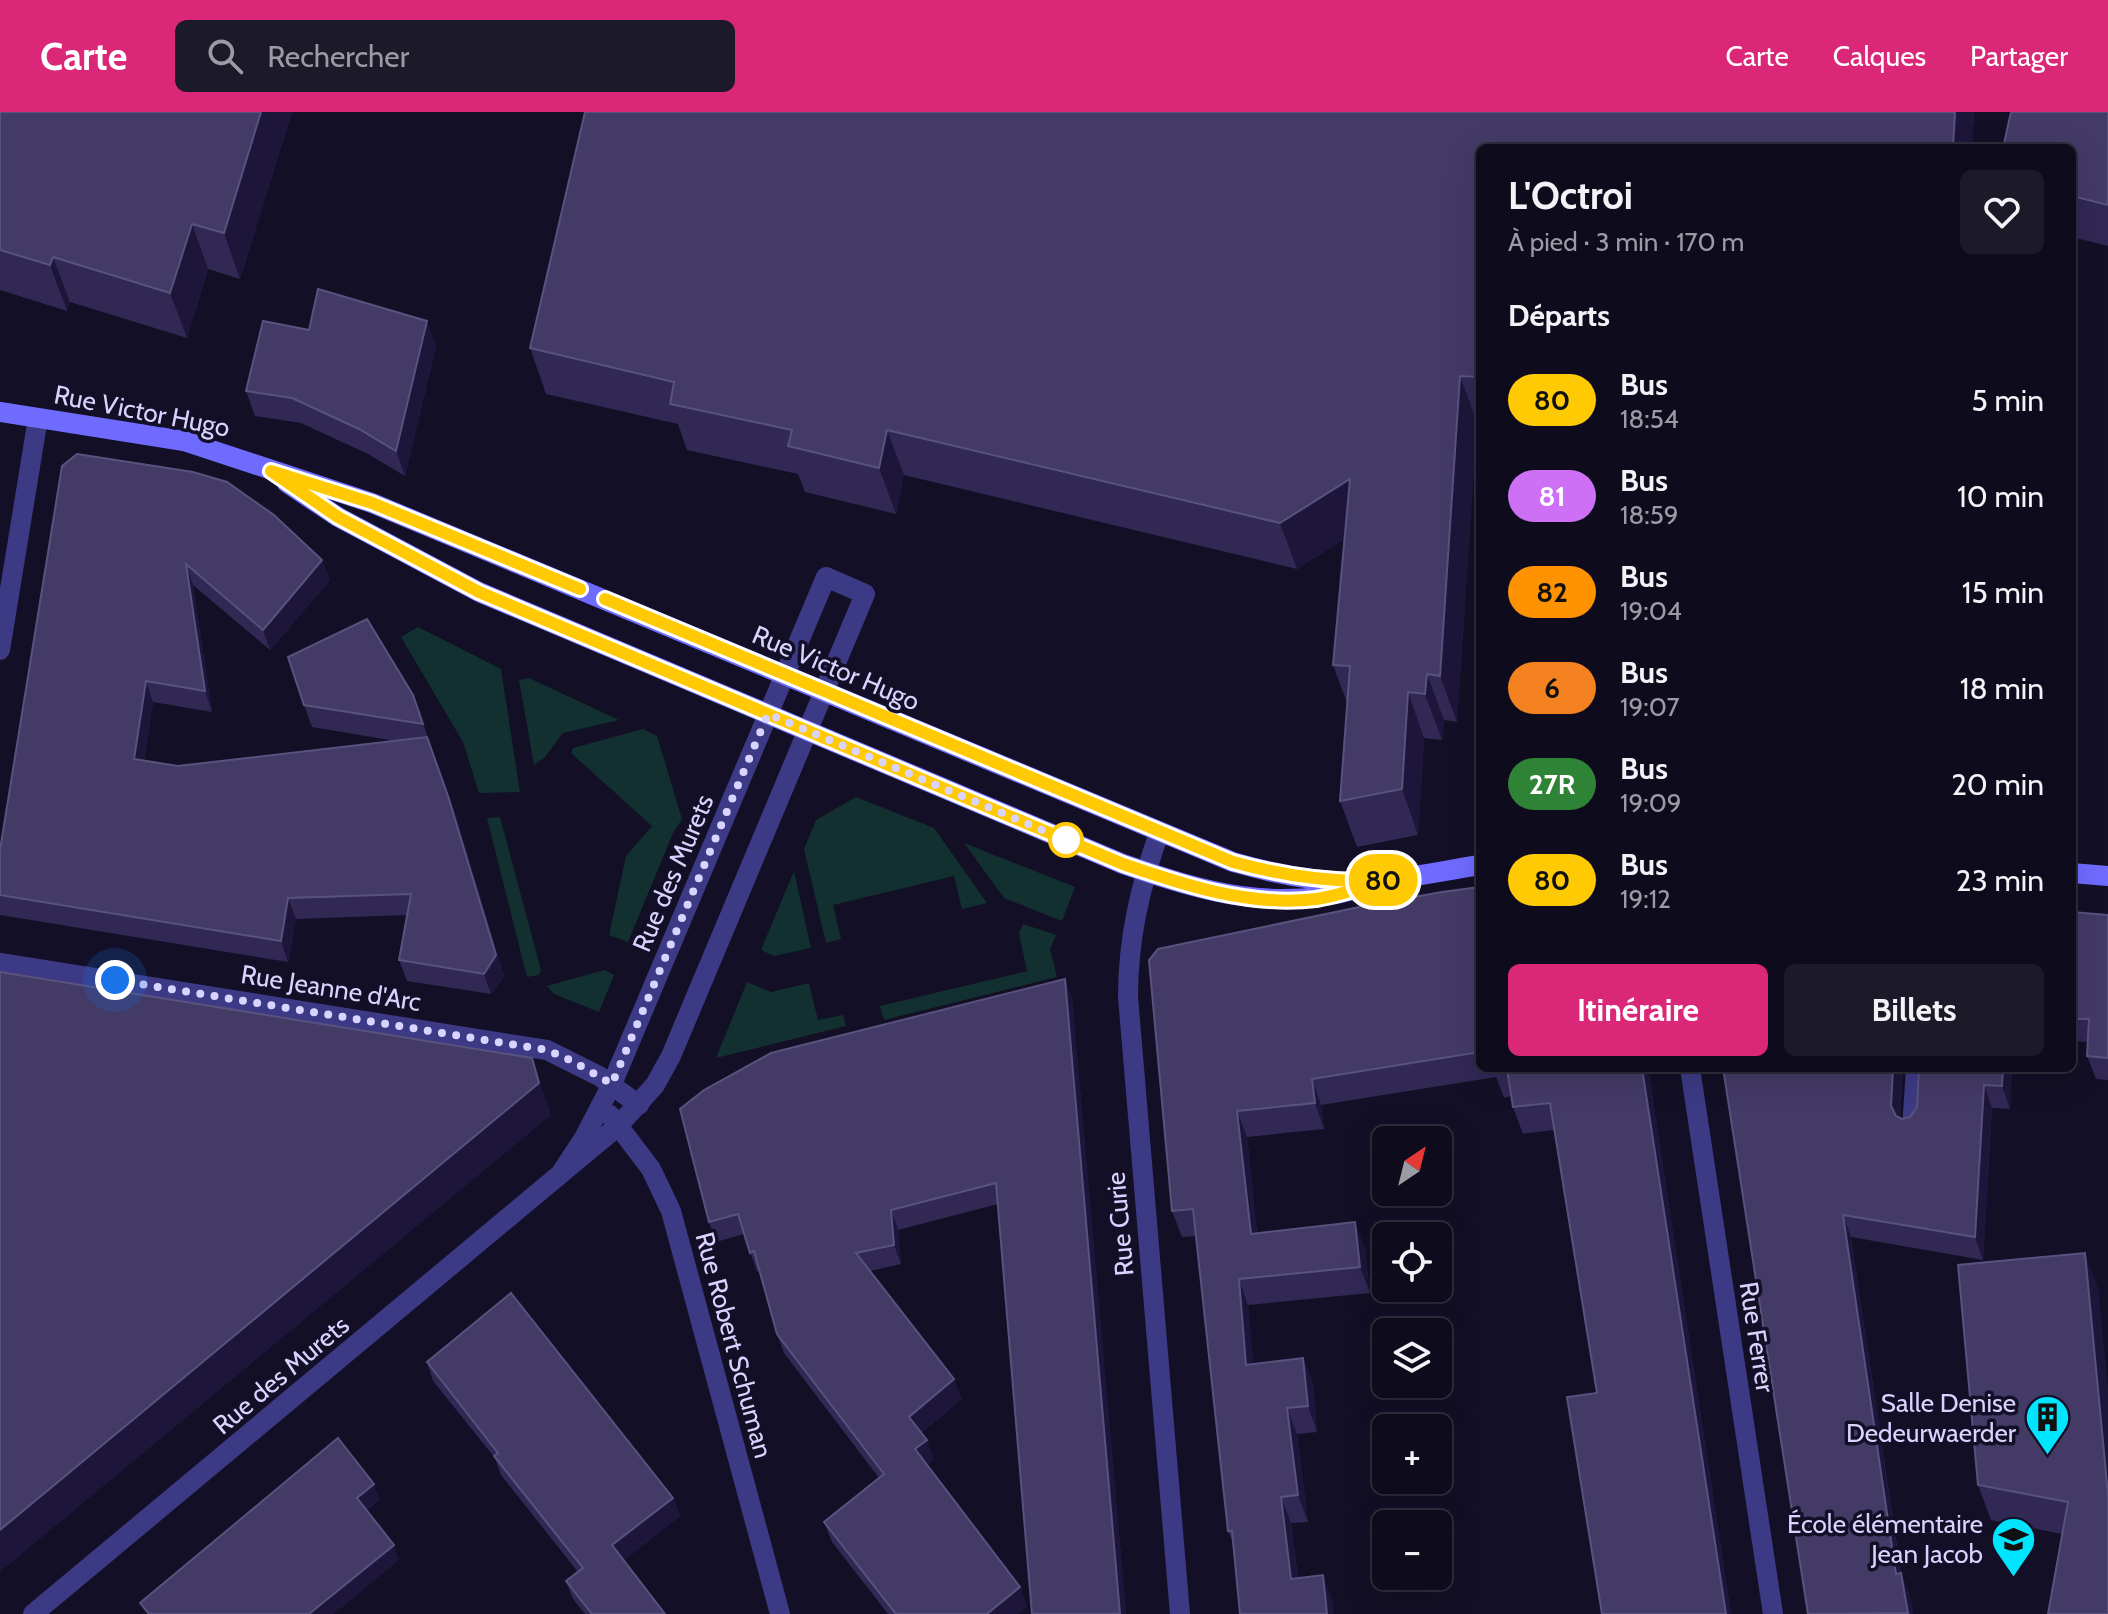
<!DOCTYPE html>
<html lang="fr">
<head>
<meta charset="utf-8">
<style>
	:root { --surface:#0e0b1c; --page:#1c1929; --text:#f1f3f6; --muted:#9b9ba3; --line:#2e2b3b; --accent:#db2777 }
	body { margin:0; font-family:Cabin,sans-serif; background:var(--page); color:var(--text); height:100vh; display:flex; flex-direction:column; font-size:30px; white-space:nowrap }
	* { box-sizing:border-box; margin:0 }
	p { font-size:26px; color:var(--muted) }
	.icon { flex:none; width:44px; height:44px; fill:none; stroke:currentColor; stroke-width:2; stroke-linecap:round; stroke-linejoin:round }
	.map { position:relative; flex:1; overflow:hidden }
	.side { position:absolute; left:1476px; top:32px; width:600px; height:928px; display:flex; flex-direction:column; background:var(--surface); border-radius:12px; box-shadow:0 8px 32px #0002,0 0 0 2px var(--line) }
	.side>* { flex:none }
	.badge { padding:0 16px; border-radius:26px; font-size:28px; line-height:52px }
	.needle { width:52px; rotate:35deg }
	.fabs { position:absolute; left:1372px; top:1014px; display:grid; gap:16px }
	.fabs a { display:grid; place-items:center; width:80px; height:80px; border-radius:12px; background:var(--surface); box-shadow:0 8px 32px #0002,0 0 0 2px var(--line); font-size:40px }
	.you { position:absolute; width:40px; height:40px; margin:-20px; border:6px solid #fff; border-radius:50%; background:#1a73e8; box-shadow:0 0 0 12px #1a73e833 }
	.map>.badge { position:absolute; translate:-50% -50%; box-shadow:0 0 0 4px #fff }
	h2 { padding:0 32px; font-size:30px; line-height:72px }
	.round { display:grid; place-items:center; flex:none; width:84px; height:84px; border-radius:12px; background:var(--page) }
	.summary { display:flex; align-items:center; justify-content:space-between; height:136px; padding:0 32px }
	h1 { font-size:38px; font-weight:800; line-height:60px }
	.button { display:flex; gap:16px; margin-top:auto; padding:16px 32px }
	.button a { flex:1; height:92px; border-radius:12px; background:var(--accent); color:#fff; font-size:32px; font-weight:800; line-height:92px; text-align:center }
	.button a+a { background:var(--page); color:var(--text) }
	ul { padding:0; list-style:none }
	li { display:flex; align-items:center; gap:24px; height:96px; padding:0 32px }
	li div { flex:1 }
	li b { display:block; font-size:30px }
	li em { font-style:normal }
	li .badge { min-width:88px; font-weight:700; text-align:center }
	header { display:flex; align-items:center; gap:48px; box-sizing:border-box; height:112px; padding:0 40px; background:var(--accent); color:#fff }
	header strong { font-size:38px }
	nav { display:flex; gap:44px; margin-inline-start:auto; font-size:28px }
	.search { width:560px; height:72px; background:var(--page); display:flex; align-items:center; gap:20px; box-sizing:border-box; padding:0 28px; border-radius:12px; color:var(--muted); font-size:30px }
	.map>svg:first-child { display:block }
	.green { fill:#12302f }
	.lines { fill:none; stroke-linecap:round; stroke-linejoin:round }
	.lane { stroke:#3d3a85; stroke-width:20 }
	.street { stroke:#3d3a85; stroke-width:20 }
	.secondary { stroke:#6f6bff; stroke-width:20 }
	.wall { fill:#312854 }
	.shaded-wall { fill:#1d163a }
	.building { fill:#433a66; stroke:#5a527e; stroke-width:2 }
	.line-casing { stroke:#fff; stroke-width:18 }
	.line { stroke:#ffc904; stroke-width:12 }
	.walk { stroke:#d9d4ff; stroke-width:8; stroke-dasharray:0 14.4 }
	.stop-dot { fill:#fff; stroke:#ffc904; stroke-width:4 }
	.labels { text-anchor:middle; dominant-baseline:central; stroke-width:7; stroke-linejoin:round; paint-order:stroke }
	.street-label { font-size:26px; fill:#d9d4ff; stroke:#130f26 }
	.poi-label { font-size:26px; fill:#d9d4ff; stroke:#130f26; text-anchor:end }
</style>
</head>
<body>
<header>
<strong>Carte</strong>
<div class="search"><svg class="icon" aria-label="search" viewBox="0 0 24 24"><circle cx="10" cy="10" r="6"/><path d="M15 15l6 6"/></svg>Rechercher</div>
<nav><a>Carte</a><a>Calques</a><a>Partager</a></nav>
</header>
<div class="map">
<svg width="2108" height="1502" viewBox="0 0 2108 1502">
	<rect width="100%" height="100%" fill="#130f26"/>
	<g class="green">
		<polygon points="418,515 501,557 520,680 479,681 463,630 401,525"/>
		<polygon points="529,566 619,608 563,621 544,646 534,653 519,568"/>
		<polygon points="643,617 657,624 682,707 673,721 628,830 609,823 626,744 652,714 571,641 573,636"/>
		<polygon points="856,685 934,716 987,791 962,797 954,764 833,793 841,827 826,831 804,737 816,708"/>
		<polygon points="500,705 541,858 539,863 527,865 487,706"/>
		<polygon points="964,731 1075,775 1062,809 1004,786"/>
		<polygon points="794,759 811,836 774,844 761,838"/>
		<polygon points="1023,812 1056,823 1050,837 1057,865 884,908 880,894 1027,859 1019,821"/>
		<polygon points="604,858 614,863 599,900 554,882 547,874"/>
		<polygon points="747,870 771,880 809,871 818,908 843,903 846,914 716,946"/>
	</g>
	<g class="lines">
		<polyline class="lane" points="1912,1017 1916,956"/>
		<g class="street">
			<polyline points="0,538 38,306"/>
			<path d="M1159,721c-19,54 -31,106 -31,164l52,617"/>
			<polyline points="0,851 547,938 599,964 639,993"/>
			<polyline points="1690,956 1773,1502"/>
			<polyline points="610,1003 651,1057 671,1099 780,1502"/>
			<polyline points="33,1502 618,1014 655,973 671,944 865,482 826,465 612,972 584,1026 561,1061"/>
		</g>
		<g class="secondary">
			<path d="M0,300l184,29 188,62 861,359c42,12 85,21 129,20 40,-2 79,-11 118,-17"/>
			<path d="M287,371l51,34 141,75 644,272c81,28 153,49 238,24"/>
			<polyline points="2072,761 2108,764"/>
		</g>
	</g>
	<g class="wall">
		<polygon points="0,0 292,0 240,167 208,157 187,226 70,190 67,199 0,178"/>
		<polygon points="585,0 1974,0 1972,36 1480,36 1480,310 1477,310 1457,610 1444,608 1442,628 1424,626 1418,723 1357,735 1340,689 1347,591 1333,553 1344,427 1297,457 904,363 896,402 805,380 798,362 687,338 678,312 546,282 530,236"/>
		<polygon points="2108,0 2108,134 2072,125 2072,36"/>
		<polygon points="309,218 436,234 405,364 368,342 301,311 255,304 246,279"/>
		<polygon points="62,354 322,448 330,468 270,538 193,473 212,600 153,590 144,649 178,654 395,629 312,615 304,593 413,583 456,704 504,864 491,882 407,869 399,848 407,803 296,807 288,850 0,803 0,738"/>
		<polygon points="1480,775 1480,956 1648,956 1731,1502 1602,1502 1597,1281 1554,1018 1523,1022 1513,995 1511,984 1504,986 1496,965 1321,993 1324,1017 1247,1025 1257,1121 1365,1136 1370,1181 1248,1193 1253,1252 1303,1246 1313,1272 1317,1320 1297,1322 1308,1410 1291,1411 1298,1466 1333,1490 1234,1434 1228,1419 1196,1124 1182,1125 1172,1099 1149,848"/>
		<polygon points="2072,800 2108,803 2108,968 2096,967 2087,944 2088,930 2072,929"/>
		<polygon points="1072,887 1126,1502 1032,1502 998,1092 898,1118 901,1152 870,1159 962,1287 921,1321 934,1347 927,1353 1020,1475 1027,1495 1018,1502 888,1502 832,1430 824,1410 879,1366 784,1241 777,1222 759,1159 757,1160 744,1122 716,1130 709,1110"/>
		<polygon points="1723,956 1903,956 1900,1006 1902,1007 1910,1005 1917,995 1919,956 2012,956 2010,997 1992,996 1983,1148 1851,1125 1901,1461 1910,1484 1913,1502 1808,1502"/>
		<polygon points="2098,1176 2108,1282 2062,1422 1991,1408 1978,1373"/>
		<polygon points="427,1250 673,1386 680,1404 624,1448 665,1502 585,1502 573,1487 566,1469 578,1460 501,1363 495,1346 433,1269"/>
	</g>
	<g class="shaded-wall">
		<polygon points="261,0 292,0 240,167 224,121"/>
		<polygon points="1955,0 1974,0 1972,36 1953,36"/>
		<polygon points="192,112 208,157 187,226 170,181"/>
		<polygon points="53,145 70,190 67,199 50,153"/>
		<polygon points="427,209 436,234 405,364 396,339"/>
		<polygon points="1460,264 1477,310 1457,610 1440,564"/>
		<polygon points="887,318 904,363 896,402 879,356"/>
		<polygon points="1350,367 1366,413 1297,457 1280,411"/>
		<polygon points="322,448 330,468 270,538 263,518"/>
		<polygon points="186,452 193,473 212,600 205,579"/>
		<polygon points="1427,562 1444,608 1442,628 1425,582"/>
		<polygon points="146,569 153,590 141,668 134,647"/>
		<polygon points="1408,580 1424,626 1418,723 1402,677"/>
		<polygon points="427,625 456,704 504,864 491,882 484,862"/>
		<polygon points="288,786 296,807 288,850 281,829"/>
		<polygon points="1065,867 1072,887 1126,1502 1120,1502"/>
		<polygon points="532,946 551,1003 0,1460 0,1418"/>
		<polygon points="1642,956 1648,956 1731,1502 1726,1502"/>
		<polygon points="1893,956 1903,956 1899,1017 1891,994"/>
		<polygon points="2003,956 2012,956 2010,997 2002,974"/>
		<polygon points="1312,967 1321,993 1324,1017 1315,991"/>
		<polygon points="1984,973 1992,996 1983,1148 1975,1125"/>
		<polygon points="1237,999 1247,1025 1260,1148 1251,1122"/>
		<polygon points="891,1098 898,1118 901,1152 894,1133"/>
		<polygon points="1843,1103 1851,1125 1904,1485 1896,1462"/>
		<polygon points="1355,1110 1365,1136 1370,1181 1360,1155"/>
		<polygon points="2085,1141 2098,1176 2108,1282 2108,1382"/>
		<polygon points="1239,1167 1248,1193 1256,1279 1246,1253"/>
		<polygon points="1303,1246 1313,1272 1317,1320 1308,1294"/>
		<polygon points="954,1267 962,1287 916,1325 909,1305"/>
		<polygon points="1287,1296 1297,1322 1308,1410 1298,1383"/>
		<polygon points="927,1328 934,1347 922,1357 915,1337"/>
		<polygon points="374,1372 380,1388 363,1402 357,1386"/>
		<polygon points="1281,1385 1291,1411 1301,1493 1291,1467"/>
		<polygon points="673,1386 680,1404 619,1452 612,1433"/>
		<polygon points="394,1433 399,1448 334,1502 309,1502"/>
		<polygon points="1901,1461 1910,1484 1913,1502 1908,1501"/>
		<polygon points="1323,1463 1333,1490 1334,1502 1327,1502"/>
		<polygon points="1020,1475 1027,1495 1018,1502 987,1502"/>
	</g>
	<g class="building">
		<polygon points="0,0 261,0 224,121 192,112 170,181 53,145 50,153 0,138"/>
		<polygon points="585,0 1955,0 1953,36 1480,36 1480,265 1460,264 1440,564 1427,562 1425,582 1408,580 1402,677 1340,689 1350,554 1333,553 1350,367 1280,411 887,318 879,356 788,334 792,318 670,292 674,270 530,236"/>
		<polygon points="2011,0 2108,0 2108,93 2072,84 2072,36 2003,36"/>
		<polygon points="318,177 427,209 396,339 359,317 292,286 246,279 263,209 309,218"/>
		<polygon points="77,342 193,360 227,370 274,403 322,448 263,518 186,452 205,579 146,569 134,647 178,654 427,625 448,684 496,843 484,862 399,848 411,782 288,786 281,829 0,783 0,738 62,354"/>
		<polygon points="367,507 413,583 423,612 304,593 288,545"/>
		<polygon points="1480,775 1480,940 1312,967 1315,991 1237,999 1251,1122 1355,1110 1360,1155 1239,1167 1246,1253 1303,1246 1308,1294 1287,1296 1298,1383 1281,1385 1291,1467 1323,1463 1327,1502 1240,1502 1232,1419 1228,1419 1193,1097 1172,1099 1149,848 1158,837 1369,793 1442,780"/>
		<polygon points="2072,800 2108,803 2108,946 2087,944 2089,907 2072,907"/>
		<polygon points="0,860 532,946 539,971 0,1418"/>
		<polygon points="1065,867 1120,1502 1032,1502 996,1071 891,1098 894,1133 856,1141 954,1267 909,1305 927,1328 915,1337 1020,1475 987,1502 896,1502 824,1410 884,1362 777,1222 754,1139 750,1141 738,1102 709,1110 680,997 704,978 771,941"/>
		<polygon points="1494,956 1642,956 1726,1502 1602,1502 1567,1285 1597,1281 1550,991 1513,995 1507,957 1494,959"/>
		<polygon points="1723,956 1893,956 1891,994 1896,1004 1902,1007 1910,1005 1917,995 1919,956 2003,956 2002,974 1984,973 1975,1125 1843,1103 1896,1462 1901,1461 1908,1501 1808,1502"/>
		<polygon points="2085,1141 2108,1382 2108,1502 2048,1502 2068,1390 1978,1373 1958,1153"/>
		<polygon points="511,1181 673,1386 612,1433 665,1502 592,1502 566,1469 583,1456 494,1344 498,1341 427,1250"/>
		<polygon points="338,1326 374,1372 357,1386 394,1433 309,1502 149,1502 140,1491"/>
	</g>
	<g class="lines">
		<defs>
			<path id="line" d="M580,477l-208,-86 -101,-32 67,46 141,75 644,272c61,21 127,43 193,35 24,-4 48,-12 71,-19 -53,4 -103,-4 -154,-18l-628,-263"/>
		</defs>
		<use href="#line" class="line-casing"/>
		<use href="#line" class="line"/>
		<polyline class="walk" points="115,868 547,938 572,949 612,972 768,602 1066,728"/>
	</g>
	<defs>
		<symbol id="building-pin" viewBox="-11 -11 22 30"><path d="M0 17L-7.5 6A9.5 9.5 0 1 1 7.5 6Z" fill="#00e5ff" stroke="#130f26"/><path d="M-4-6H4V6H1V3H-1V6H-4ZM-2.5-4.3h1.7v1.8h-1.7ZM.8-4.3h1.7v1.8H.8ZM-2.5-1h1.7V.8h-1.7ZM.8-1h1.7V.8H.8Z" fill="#111"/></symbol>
		<symbol id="school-pin" viewBox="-11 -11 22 30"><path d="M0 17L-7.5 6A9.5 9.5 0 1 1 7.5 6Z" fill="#00e5ff" stroke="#130f26"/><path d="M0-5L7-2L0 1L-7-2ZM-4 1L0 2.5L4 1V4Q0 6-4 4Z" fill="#111"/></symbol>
	</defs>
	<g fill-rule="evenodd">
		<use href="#building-pin" x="2022" y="1280" width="51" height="69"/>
		<use href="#school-pin" x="1988" y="1402" width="51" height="69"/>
	</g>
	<circle class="stop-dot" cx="1066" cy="728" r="16"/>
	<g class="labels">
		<g class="street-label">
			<text transform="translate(142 299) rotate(11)">Rue Victor Hugo</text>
			<text transform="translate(836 556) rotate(23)">Rue Victor Hugo</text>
			<text transform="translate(673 761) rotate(-67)">Rue des Murets</text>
			<text transform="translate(331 876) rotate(9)">Rue Jeanne d'Arc</text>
			<text transform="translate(1120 1112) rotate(-95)">Rue Curie</text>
			<text transform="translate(1757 1225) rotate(81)">Rue Ferrer</text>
			<text transform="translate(734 1233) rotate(75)">Rue Robert Schuman</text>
			<text transform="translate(281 1263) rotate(-40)">Rue des Murets</text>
		</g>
		<g class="poi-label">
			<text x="2016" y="1291">Salle Denise<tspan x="2016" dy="30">Dedeurwaerder</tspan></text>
			<text x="1983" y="1412">École élémentaire<tspan x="1983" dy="30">Jean Jacob</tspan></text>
		</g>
	</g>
</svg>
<div class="fabs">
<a><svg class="needle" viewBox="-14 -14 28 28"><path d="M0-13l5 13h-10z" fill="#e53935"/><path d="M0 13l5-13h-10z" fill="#9b9ba3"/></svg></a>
<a><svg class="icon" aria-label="locate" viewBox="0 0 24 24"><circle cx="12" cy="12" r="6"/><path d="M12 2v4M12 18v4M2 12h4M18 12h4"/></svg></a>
<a><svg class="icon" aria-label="layers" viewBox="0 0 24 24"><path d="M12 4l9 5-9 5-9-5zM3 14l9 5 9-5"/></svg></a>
<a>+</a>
<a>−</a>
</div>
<div class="you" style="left:115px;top:868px"></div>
<b class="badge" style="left:1383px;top:768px;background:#ffc904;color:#111">80</b>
<section class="side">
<div class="summary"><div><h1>L'Octroi</h1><p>À pied · 3 min · 170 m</p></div><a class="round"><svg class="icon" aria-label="heart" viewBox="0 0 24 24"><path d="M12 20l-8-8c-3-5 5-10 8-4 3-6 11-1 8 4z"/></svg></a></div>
<h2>Départs</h2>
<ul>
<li><span class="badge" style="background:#ffc904;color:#111">80</span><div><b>Bus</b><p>18:54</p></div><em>5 min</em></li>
<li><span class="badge" style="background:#ce70f6;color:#fff">81</span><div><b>Bus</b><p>18:59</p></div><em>10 min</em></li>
<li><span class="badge" style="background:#ff9200;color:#111">82</span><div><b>Bus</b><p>19:04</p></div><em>15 min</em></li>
<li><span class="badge" style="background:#f58220;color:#111">6</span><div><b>Bus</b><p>19:07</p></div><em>18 min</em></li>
<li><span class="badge" style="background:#2f8336;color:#fff">27R</span><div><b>Bus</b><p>19:09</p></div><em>20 min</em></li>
<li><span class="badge" style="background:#ffc904;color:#111">80</span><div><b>Bus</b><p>19:12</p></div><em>23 min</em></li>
</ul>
<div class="button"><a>Itinéraire</a><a>Billets</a></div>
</section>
</div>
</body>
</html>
